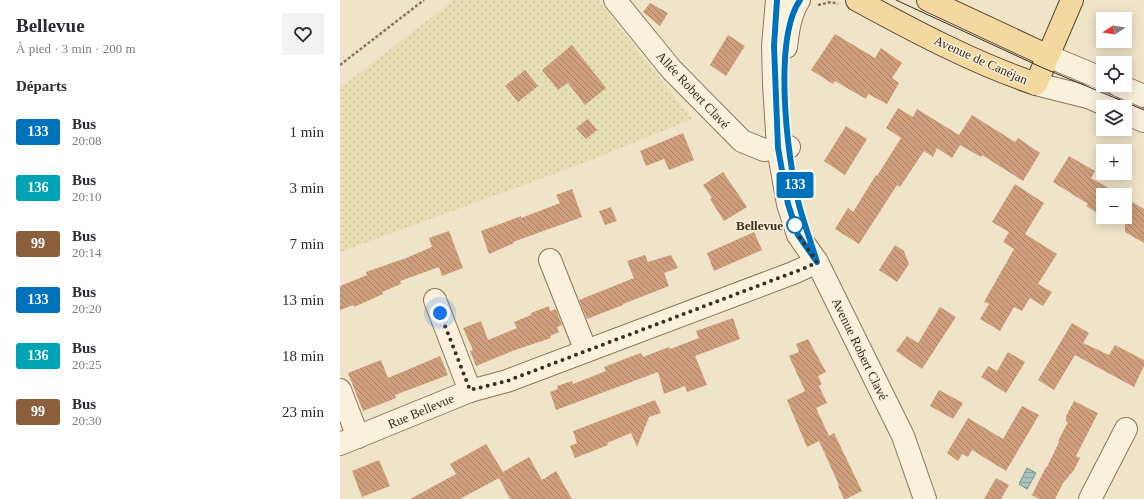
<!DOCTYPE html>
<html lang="fr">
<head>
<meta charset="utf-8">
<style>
	:root { --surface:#fff; --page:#f2f2f3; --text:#2b2b33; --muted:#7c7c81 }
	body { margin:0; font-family:"Times New Roman",serif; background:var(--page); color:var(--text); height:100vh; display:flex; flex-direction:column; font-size:15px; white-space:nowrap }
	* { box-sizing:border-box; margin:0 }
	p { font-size:13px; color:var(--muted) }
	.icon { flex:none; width:22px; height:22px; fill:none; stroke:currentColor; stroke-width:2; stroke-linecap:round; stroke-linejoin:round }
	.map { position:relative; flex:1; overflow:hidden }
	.side { display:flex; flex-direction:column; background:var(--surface); width:340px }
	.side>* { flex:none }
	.badge { padding:0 8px; border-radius:3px; font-size:14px; line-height:26px }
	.needle { width:26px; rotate:258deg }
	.controls { position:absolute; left:756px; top:12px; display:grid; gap:8px }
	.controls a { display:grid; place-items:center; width:36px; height:36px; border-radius:0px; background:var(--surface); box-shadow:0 2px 10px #0003; font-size:20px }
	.you { position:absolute; width:20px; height:20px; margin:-10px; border:3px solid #fff; border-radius:50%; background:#1a73e8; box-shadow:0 0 0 6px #1a73e833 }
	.map>.badge { position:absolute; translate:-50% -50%; box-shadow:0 0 0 2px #fff }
	h2 { padding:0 16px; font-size:15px; line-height:36px }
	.round { display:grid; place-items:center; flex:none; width:42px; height:42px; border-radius:0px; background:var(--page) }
	.headline { display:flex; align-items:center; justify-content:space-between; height:68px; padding:0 16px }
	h1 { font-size:19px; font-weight:700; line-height:30px }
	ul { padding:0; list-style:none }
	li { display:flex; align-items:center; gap:12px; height:56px; padding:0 16px }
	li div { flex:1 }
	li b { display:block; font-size:15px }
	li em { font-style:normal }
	li .badge { min-width:44px; font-weight:700; text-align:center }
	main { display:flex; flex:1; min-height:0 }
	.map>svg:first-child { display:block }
	.farmland { fill:url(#farmland-dots) }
	.water { fill:url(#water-rules); stroke:#6f938a }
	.building { fill:url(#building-back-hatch) }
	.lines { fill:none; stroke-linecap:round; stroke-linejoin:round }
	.minor-casing { stroke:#8d765c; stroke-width:24 }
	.major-casing { stroke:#5b4430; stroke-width:24 }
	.path { stroke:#8d765c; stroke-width:2.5; stroke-dasharray:3 2; stroke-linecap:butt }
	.minor { stroke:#faf1dc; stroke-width:22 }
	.major { stroke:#f3d9a0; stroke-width:22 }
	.tram { stroke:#3d2e20; stroke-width:1 }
	.line-casing { stroke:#fff; stroke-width:9 }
	.line { stroke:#0072bc; stroke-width:6 }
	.walk { stroke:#3d2e20; stroke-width:4; stroke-dasharray:0 7.2 }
	.stop-dot { fill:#fff; stroke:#0072bc; stroke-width:2 }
	.labels { text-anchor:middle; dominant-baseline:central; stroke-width:3; stroke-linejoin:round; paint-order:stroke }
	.street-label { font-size:13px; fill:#3d2e20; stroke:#f7eed8 }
	.stop-label { font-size:13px; font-weight:bold; fill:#3d2e20; stroke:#f7eed8; text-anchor:end }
</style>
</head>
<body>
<main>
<section class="side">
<div class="headline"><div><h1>Bellevue</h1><p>À pied · 3 min · 200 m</p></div><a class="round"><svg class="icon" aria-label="heart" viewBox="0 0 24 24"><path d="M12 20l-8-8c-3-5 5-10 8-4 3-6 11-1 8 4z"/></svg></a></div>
<h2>Départs</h2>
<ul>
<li><span class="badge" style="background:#0072bc;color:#fff">133</span><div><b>Bus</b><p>20:08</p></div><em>1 min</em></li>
<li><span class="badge" style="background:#00a3b4;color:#fff">136</span><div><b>Bus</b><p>20:10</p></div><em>3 min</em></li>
<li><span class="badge" style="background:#8b5e3c;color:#fff">99</span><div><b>Bus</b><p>20:14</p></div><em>7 min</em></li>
<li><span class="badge" style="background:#0072bc;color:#fff">133</span><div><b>Bus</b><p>20:20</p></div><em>13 min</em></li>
<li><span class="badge" style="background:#00a3b4;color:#fff">136</span><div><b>Bus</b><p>20:25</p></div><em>18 min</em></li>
<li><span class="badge" style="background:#8b5e3c;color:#fff">99</span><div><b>Bus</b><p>20:30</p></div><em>23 min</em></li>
</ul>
</section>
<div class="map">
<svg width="804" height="499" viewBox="0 0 804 499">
	<defs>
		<pattern id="farmland-dots" width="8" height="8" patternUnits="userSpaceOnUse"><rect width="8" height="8" fill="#e6deb5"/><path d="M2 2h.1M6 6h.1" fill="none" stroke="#c6bf9b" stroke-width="1.8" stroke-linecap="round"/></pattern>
		<pattern id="water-rules" width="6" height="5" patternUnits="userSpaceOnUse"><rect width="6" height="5" fill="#a9c4bc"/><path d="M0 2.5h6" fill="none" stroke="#8ba098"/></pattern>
		<pattern id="building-back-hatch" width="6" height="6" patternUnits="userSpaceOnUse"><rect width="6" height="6" fill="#cf9f7d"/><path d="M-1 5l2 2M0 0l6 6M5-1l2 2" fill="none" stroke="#a98266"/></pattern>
	</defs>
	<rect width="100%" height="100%" fill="#f0e4c8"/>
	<polygon class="farmland" points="114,0 258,0 352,119 244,163 0,252 0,88"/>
	<polygon class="water" points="687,468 696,473 687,489 679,484"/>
	<g class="building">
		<polygon points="310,3 328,13 320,26 303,12"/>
		<polygon points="495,34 535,58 541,48 562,63 552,78 559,83 547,104 528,94 526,99 495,81 493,84 471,70"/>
		<polygon points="388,35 405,46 386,76 370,65"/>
		<polygon points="232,45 266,88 245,105 228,83 218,90 202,70"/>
		<polygon points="185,70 198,86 178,102 165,86"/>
		<polygon points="558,108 573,117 577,109 619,135 632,115 675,142 678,138 700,153 683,181 642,155 641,157 620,145 612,158 597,148 593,157 584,151 560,187 557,185 519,244 495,229 508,208 513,212 536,175 537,176 561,138 546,128"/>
		<polygon points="248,119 257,130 246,139 236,128"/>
		<polygon points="506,126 527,139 505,175 484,161"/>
		<polygon points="343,133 354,160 329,170 324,159 306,166 300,151"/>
		<polygon points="729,156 755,171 751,178 781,195 763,195 763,211 761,215 746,206 748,204 713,182"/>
		<polygon points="383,172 407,207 384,221 370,199 372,198 363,185"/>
		<polygon points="675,184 704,203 685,234 717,254 698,284 712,292 703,306 690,298 682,311 674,307 660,331 640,319 649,304 644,302 674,249 663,242 669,232 652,222"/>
		<polygon points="232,189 242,217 173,242 174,243 149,254 141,231 181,216 181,218 220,203 216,195"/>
		<polygon points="785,198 804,209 804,243 785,232 785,220 780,217 785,217"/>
		<polygon points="271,207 277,221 265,225 259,211"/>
		<polygon points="109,231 123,268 102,276 99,267 60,281 61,284 42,292 43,294 14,307 13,305 0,310 0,286 27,275 26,272 66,258 92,247 89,238"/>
		<polygon points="414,232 422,250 374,271 367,253"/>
		<polygon points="555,245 564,251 569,264 557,282 539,270"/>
		<polygon points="305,255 308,262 331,255 338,268 324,273 329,286 283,304 283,305 247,319 239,300 294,278 287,261"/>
		<polygon points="209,306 210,311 216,309 222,325 217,327 219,332 210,336 211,338 175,350 136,366 130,351 133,350 123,328 141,321 148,340 177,328 174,322 191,315 191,313"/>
		<polygon points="600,307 616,317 582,369 556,351 567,336 578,343"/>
		<polygon points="393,318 400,339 355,356 367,385 347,392 345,386 324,394 318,372 216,410 210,392 218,389 217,386 232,381 233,384 266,371 264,367 295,355 301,353 303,357 329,347 330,349 359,338 356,331"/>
		<polygon points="732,323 749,333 743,343 769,355 775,345 804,360 804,366 794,387 735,355 714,390 698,380"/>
		<polygon points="468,339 486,372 478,376 482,384 479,386 487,403 476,408 489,436 494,433 522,491 506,499 504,499 498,486 499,485 479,441 467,447 447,400 465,391 449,356 459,352 456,344"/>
		<polygon points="668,352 685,362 666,393 641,377 648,366 657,371"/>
		<polygon points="100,356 108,375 55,395 56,398 23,411 8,373 41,360 48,378"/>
		<polygon points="599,390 623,403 613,419 590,406"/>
		<polygon points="315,400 321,413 309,417 297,447 291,433 267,443 268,445 235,458 230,446 237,443 233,431"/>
		<polygon points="734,401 758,413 736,456 740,458 734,470 723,483 715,499 699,499 692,495 706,467 707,467 719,442 718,441 728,422 726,421 726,416"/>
		<polygon points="682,406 699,415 666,471 632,450 628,457 622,454 618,461 607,453 628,418 663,439"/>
		<polygon points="146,444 163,472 189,457 202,480 216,471 232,499 170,499 159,478 120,499 70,499 116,474 110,464"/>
		<polygon points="39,460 50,486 22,497 12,471"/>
		<polygon points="656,478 669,485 661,499 644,499"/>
	</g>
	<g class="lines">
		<defs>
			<g id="minor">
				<polyline points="275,0 331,69 402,141 424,150 449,147"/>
				<polyline points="437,0 433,46 434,84 438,148 448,204 458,235 477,262 563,436 585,499"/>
				<path d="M446,47c2,-17 4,-33 13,-47"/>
				<polyline points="708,56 763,79"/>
				<polyline points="696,84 748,97 771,107"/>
				<polyline points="778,85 804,96"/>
				<polyline points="785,113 804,121"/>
				<polyline points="210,260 246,351"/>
				<polyline points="95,300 130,391"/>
				<polyline points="0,390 18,437"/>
				<polyline points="0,444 130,391 167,381 453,273 477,262"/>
				<polyline points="750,499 786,429"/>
			</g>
			<g id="major">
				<path d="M517,0c57,31 117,63 179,84l36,-84"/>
				<polyline points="588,0 708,56"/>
			</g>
		</defs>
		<use href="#minor" class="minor-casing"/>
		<use href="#major" class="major-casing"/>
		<g class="path">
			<polyline points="478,5 491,2 498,4"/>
			<polyline points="0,65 84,0"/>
		</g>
		<use href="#minor" class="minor"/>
		<use href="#major" class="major"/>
		<polyline class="tram" points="556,0 703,68 804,110"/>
	</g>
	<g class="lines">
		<defs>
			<path id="line" d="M437,0l-3,46 4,102 10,56 10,31 19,27c-6,-20 -14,-41 -19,-61 -11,-46 -25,-162 2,-201"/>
		</defs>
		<use href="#line" class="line-casing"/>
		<use href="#line" class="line"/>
		<polyline class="walk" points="100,313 130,390 167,381 465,268 477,262 458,235 455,225"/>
	</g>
	<circle class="stop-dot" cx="455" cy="225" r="8"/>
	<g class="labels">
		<g class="street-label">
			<text transform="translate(641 60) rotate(24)">Avenue de Canéjan</text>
			<text transform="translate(353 90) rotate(47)">Allée Robert Clavé</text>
			<text transform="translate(520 349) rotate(64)">Avenue Robert Clavé</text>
			<text transform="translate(81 411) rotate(-23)">Rue Bellevue</text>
		</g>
		<g class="stop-label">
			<text x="443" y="225">Bellevue</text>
		</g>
	</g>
</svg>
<div class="controls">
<a><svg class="needle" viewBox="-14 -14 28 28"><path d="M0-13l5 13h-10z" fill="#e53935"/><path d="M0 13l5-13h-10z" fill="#7c7c81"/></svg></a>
<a><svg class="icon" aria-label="locate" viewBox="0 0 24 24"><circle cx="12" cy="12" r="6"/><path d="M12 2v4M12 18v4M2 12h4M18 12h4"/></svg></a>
<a><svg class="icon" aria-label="layers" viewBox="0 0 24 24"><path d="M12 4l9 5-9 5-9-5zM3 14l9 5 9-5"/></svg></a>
<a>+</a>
<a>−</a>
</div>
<div class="you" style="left:100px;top:313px"></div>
<b class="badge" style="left:455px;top:185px;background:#0072bc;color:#fff">133</b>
</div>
</main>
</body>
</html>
